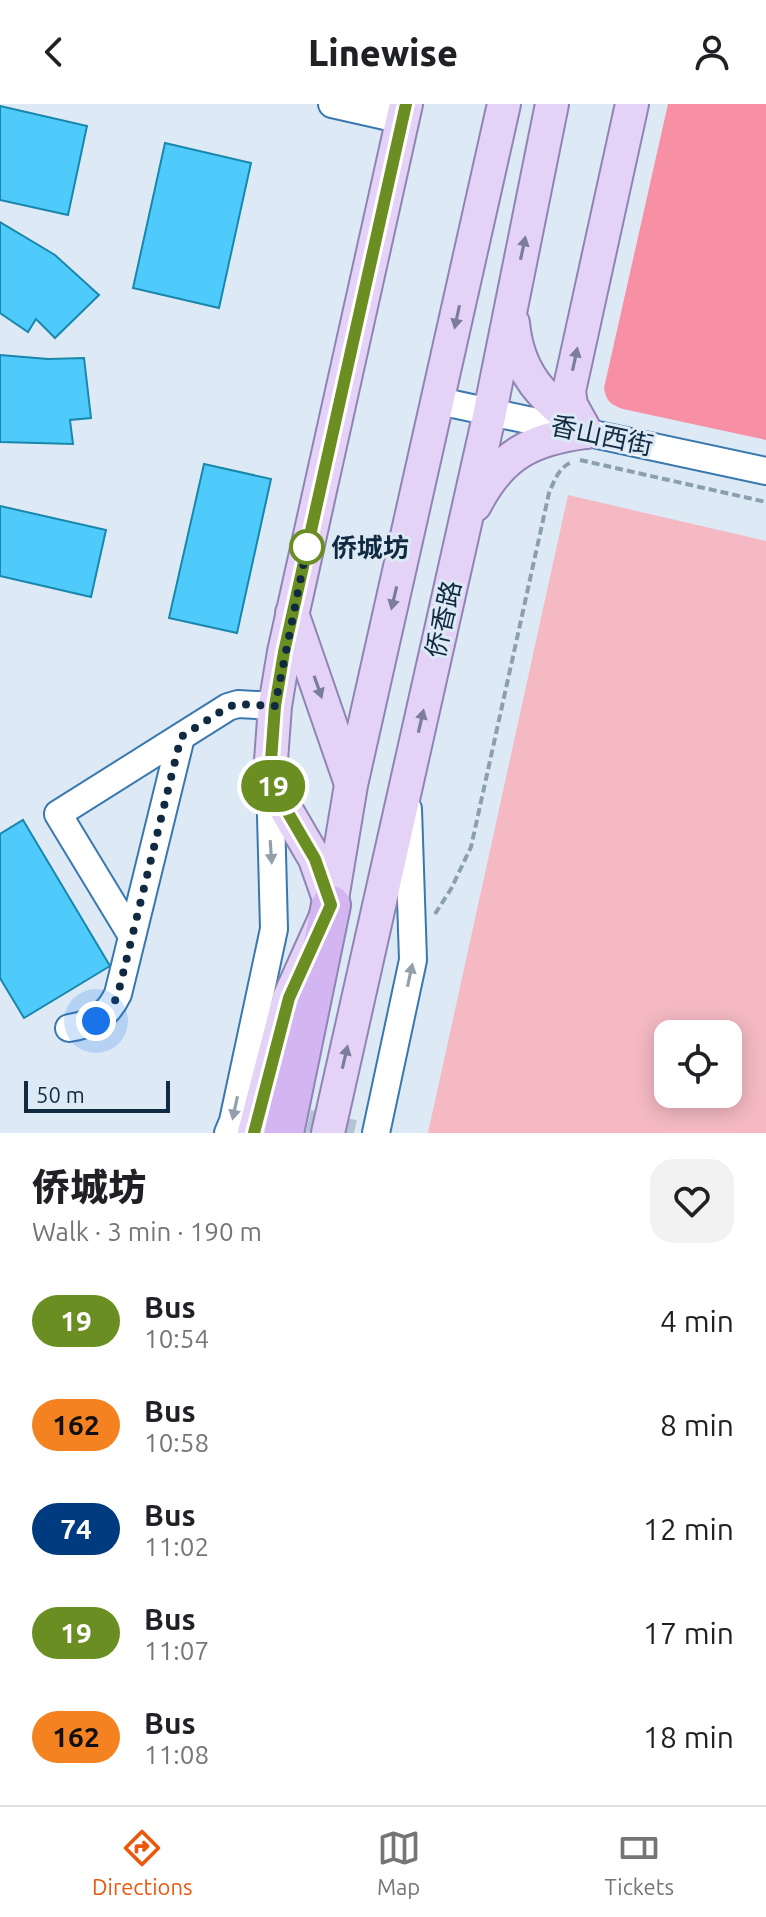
<!DOCTYPE html>
<html lang="en">
<head>
<meta charset="utf-8">
<style>
	:root { --surface:#fff; --page:#f2f2f2; --text:#202124; --muted:#757577; --line:#e0e0e0; --accent:#ea580c }
	body { margin:0; font-family:Ubuntu,"Noto Sans SC",sans-serif; background:var(--page); color:var(--text); height:100vh; display:flex; flex-direction:column; font-size:30px; white-space:nowrap }
	* { box-sizing:border-box; margin:0 }
	p { font-size:26px; color:var(--muted) }
	.icon { flex:none; width:44px; height:44px; fill:none; stroke:currentColor; stroke-width:2; stroke-linecap:round; stroke-linejoin:round }
	.map { position:relative; height:1029px; overflow:hidden }
	.panel { display:flex; flex-direction:column; background:var(--surface); flex:1 }
	.panel>* { flex:none }
	.badge { padding:0 16px; border-radius:26px; font-size:28px; line-height:52px }
	.controls { position:absolute; left:654px; top:916px; display:grid; gap:16px }
	.controls a { display:grid; place-items:center; width:88px; height:88px; border-radius:16px; background:var(--surface); box-shadow:0 4px 20px #0003; font-size:40px }
	.scale { position:absolute; left:24px; bottom:20px; width:146px; box-sizing:border-box; padding-left:8px; border:4px solid #102a41; border-top:0; font-size:22px; line-height:28px; white-space:nowrap; color:#102a41; -webkit-text-stroke:6px #ddeaf6; paint-order:stroke }
	.you { position:absolute; width:40px; height:40px; margin:-20px; border:6px solid #fff; border-radius:50%; background:#1a73e8; box-shadow:0 0 0 12px #1a73e833 }
	.map>.badge { position:absolute; translate:-50% -50%; box-shadow:0 0 0 4px #fff }
	.round { display:grid; place-items:center; flex:none; width:84px; height:84px; border-radius:24px; background:var(--page) }
	.summary { display:flex; align-items:center; justify-content:space-between; height:136px; padding:0 32px }
	h1 { font-size:38px; font-weight:800; line-height:60px }
	ul { padding:0; list-style:none }
	li { display:flex; align-items:center; gap:24px; height:104px; padding:0 32px }
	li div { flex:1 }
	li b { display:block; font-size:30px }
	li em { font-style:normal }
	li .badge { min-width:88px; font-weight:700; text-align:center }
	header { display:flex; justify-content:space-between; align-items:center; height:104px; padding:0 32px; background:var(--surface); font-size:36px; font-weight:800 }
	.tab-bar { display:flex; justify-content:space-around; align-items:center; height:112px; border-top:2px solid var(--line); background:var(--surface); font-size:22px; color:var(--muted) }
	.tab-bar a { display:grid; justify-items:center; gap:4px }
	.tab-bar .on { color:var(--accent) }
	.map>svg:first-child { display:block }
	.green { fill:#f4b9c3; fill-rule:evenodd }
	.forest { fill:#f78fa5 }
	.building { fill:#4ecbfa; stroke:#1987ac; stroke-width:2 }
	.lines { fill:none; stroke-linecap:round; stroke-linejoin:round }
	.minor-tunnel { stroke:#b4c4d2; stroke-width:26; stroke-dasharray:26 13; stroke-linecap:butt }
	.minor-casing { stroke:#3978ae; stroke-width:30 }
	.major-casing { stroke:#8f84b4; stroke-width:36 }
	.highway-casing { stroke:#8f84b4; stroke-width:42 }
	.path { stroke:#8c9faf; stroke-width:4; stroke-dasharray:8 4; stroke-linecap:butt }
	.minor { stroke:#fff; stroke-width:26 }
	.major { stroke:#e5d3f7; stroke-width:32 }
	.highway { stroke:#d3b5f2; stroke-width:38 }
	.oneway { fill:#7a7e9c }
	.oneway2 { fill:#939faa }
	.line-casing { stroke:#fff; stroke-width:18 }
	.line { stroke:#6b8e23; stroke-width:12 }
	.walk { stroke:#102a41; stroke-width:8; stroke-dasharray:0 14.4 }
	.stop-dot { fill:#fff; stroke:#6b8e23; stroke-width:4 }
	.labels { text-anchor:middle; dominant-baseline:central; stroke-width:6; stroke-linejoin:round; paint-order:stroke }
	.street-label { font-size:26px; fill:#102a41; stroke:#ddeaf6 }
	.stop-label { font-size:26px; font-weight:bold; fill:#102a41; stroke:#ddeaf6; text-anchor:start }
</style>
</head>
<body>
<header><svg class="icon" aria-label="back" viewBox="0 0 24 24"><path d="M15 5l-7 7 7 7"/></svg>Linewise<svg class="icon" aria-label="person" viewBox="0 0 24 24"><circle cx="12" cy="8" r="4"/><path d="M4 21q1-7 8-7t8 7"/></svg></header>
<div class="map">
<svg width="766" height="1029" viewBox="0 0 766 1029">
	<rect width="100%" height="100%" fill="#ddeaf6"/>
	<path class="green" d="M568,391l198,46v592h-338zM668,930h60v60h-60z"/>
	<path class="forest" d="M668,0h98v336l-143,-31c-12,-4 -17,-8 -19,-21z"/>
	<g class="building">
		<polygon points="0,2 87,22 68,111 0,96"/>
		<polygon points="165,39 251,59 219,204 133,184"/>
		<polygon points="0,118 55,151 99,191 55,234 36,215 28,228 0,209"/>
		<polygon points="0,251 48,255 84,254 91,314 70,316 73,340 0,338"/>
		<polygon points="204,360 271,375 237,529 169,514"/>
		<polygon points="0,402 106,426 91,493 0,472"/>
		<polygon points="23,716 110,862 24,914 0,874 0,730"/>
	</g>
	<g class="lines">
		<polyline class="minor-tunnel" points="270,1010 354,1029"/>
		<defs>
			<g id="minor">
				<polyline points="332,0 403,16"/>
				<polyline points="439,297 766,367"/>
				<polyline points="132,832 58,710 228,603 238,600 275,602"/>
				<path d="M69,924c24,-4 38,-11 49,-34l63,-257"/>
				<polyline points="228,1029 233,1017 274,825 270,674"/>
				<polyline points="376,1029 413,856 408,705"/>
			</g>
			<g id="major">
				<path d="M513,219c5,52 29,73 68,104"/>
				<polyline points="586,328 571,301 569,287 632,0"/>
				<path d="M475,401c26,-51 57,-66 111,-73"/>
				<polyline points="292,509 351,680"/>
				<polyline points="330,798 315,755 273,683 270,670 275,602 284,548 406,0"/>
				<polyline points="254,1029 289,894 331,801 351,681 504,0"/>
				<polyline points="328,1029 490,308 552,0"/>
			</g>
			<polyline id="highway" points="284,1029 331,801"/>
		</defs>
		<use href="#minor" class="minor-casing"/>
		<use href="#major" class="major-casing"/>
		<use href="#highway" class="highway-casing"/>
		<g class="path">
			<polyline points="580,356 766,398"/>
			<path d="M435,810l16,-25 20,-42 78,-354c5,-12 10,-26 23,-31"/>
		</g>
		<use href="#minor" class="minor"/>
		<use href="#major" class="major"/>
		<use href="#highway" class="highway"/>
	</g>
	<defs><path id="oneway-solid" d="M-6-.8H1V-3.2L6.5 0L1 3.2V.8H-6Z" transform="scale(2)"/></defs>
	<g class="oneway">
		<use href="#oneway-solid" transform="translate(523 144) rotate(-78)"/>
		<use href="#oneway-solid" transform="translate(457 213) rotate(102)"/>
		<use href="#oneway-solid" transform="translate(575 255) rotate(-78)"/>
		<use href="#oneway-solid" transform="translate(394 494) rotate(103)"/>
		<use href="#oneway-solid" transform="translate(318 583) rotate(71)"/>
		<use href="#oneway-solid" transform="translate(421 617) rotate(-77)"/>
		<use href="#oneway-solid" transform="translate(345 953) rotate(-77)"/>
	</g>
	<g class="oneway2">
		<use href="#oneway-solid" transform="translate(271 748) rotate(86)"/>
		<use href="#oneway-solid" transform="translate(410 871) rotate(-78)"/>
		<use href="#oneway-solid" transform="translate(235 1004) rotate(102)"/>
	</g>
	<g class="lines">
		<defs>
			<polyline id="line" points="254,1029 289,894 331,801 315,755 273,683 270,670 275,602 284,548 406,0"/>
		</defs>
		<use href="#line" class="line-casing"/>
		<use href="#line" class="line"/>
		<polyline class="walk" points="96,917 112,903 118,890 181,633 228,603 238,600 275,602 307,443"/>
	</g>
	<circle class="stop-dot" cx="307" cy="443" r="16"/>
	<g class="labels">
		<g class="street-label">
			<text transform="translate(602 331) rotate(12)">香山西街</text>
			<text transform="translate(443 515) rotate(-77)">侨香路</text>
		</g>
		<g class="stop-label">
			<text x="331" y="443">侨城坊</text>
		</g>
	</g>
</svg>
<div class="controls">
<a><svg class="icon" aria-label="locate" viewBox="0 0 24 24"><circle cx="12" cy="12" r="6"/><path d="M12 2v4M12 18v4M2 12h4M18 12h4"/></svg></a>
</div>
<div class="scale">50 m</div>
<div class="you" style="left:96px;top:917px"></div>
<b class="badge" style="left:273px;top:682px;background:#6b8e23;color:#fff">19</b>
</div>
<section class="panel">
<div class="summary"><div><h1>侨城坊</h1><p>Walk · 3 min · 190 m</p></div><a class="round"><svg class="icon" aria-label="heart" viewBox="0 0 24 24"><path d="M12 20l-8-8c-3-5 5-10 8-4 3-6 11-1 8 4z"/></svg></a></div>
<ul>
<li><span class="badge" style="background:#6b8e23;color:#fff">19</span><div><b>Bus</b><p>10:54</p></div><em>4 min</em></li>
<li><span class="badge" style="background:#f58220;color:#111">162</span><div><b>Bus</b><p>10:58</p></div><em>8 min</em></li>
<li><span class="badge" style="background:#003b80;color:#fff">74</span><div><b>Bus</b><p>11:02</p></div><em>12 min</em></li>
<li><span class="badge" style="background:#6b8e23;color:#fff">19</span><div><b>Bus</b><p>11:07</p></div><em>17 min</em></li>
<li><span class="badge" style="background:#f58220;color:#111">162</span><div><b>Bus</b><p>11:08</p></div><em>18 min</em></li>
</ul>
</section>
<nav class="tab-bar">
<a class="on"><svg class="icon" aria-label="directions" viewBox="0 0 24 24"><path d="M12 3l9 9-9 9-9-9zM9 14v-3h6M13 9l2 2-2 2"/></svg>Directions</a>
<a><svg class="icon" aria-label="map" viewBox="0 0 24 24"><path d="M3 6l6-2 6 2 6-2v14l-6 2-6-2-6 2zM9 4v14M15 6v14"/></svg>Map</a>
<a><svg class="icon" aria-label="tickets" viewBox="0 0 24 24"><path d="M3 7h18v10H3zM15 7v10"/></svg>Tickets</a>
</nav>
</body>
</html>
